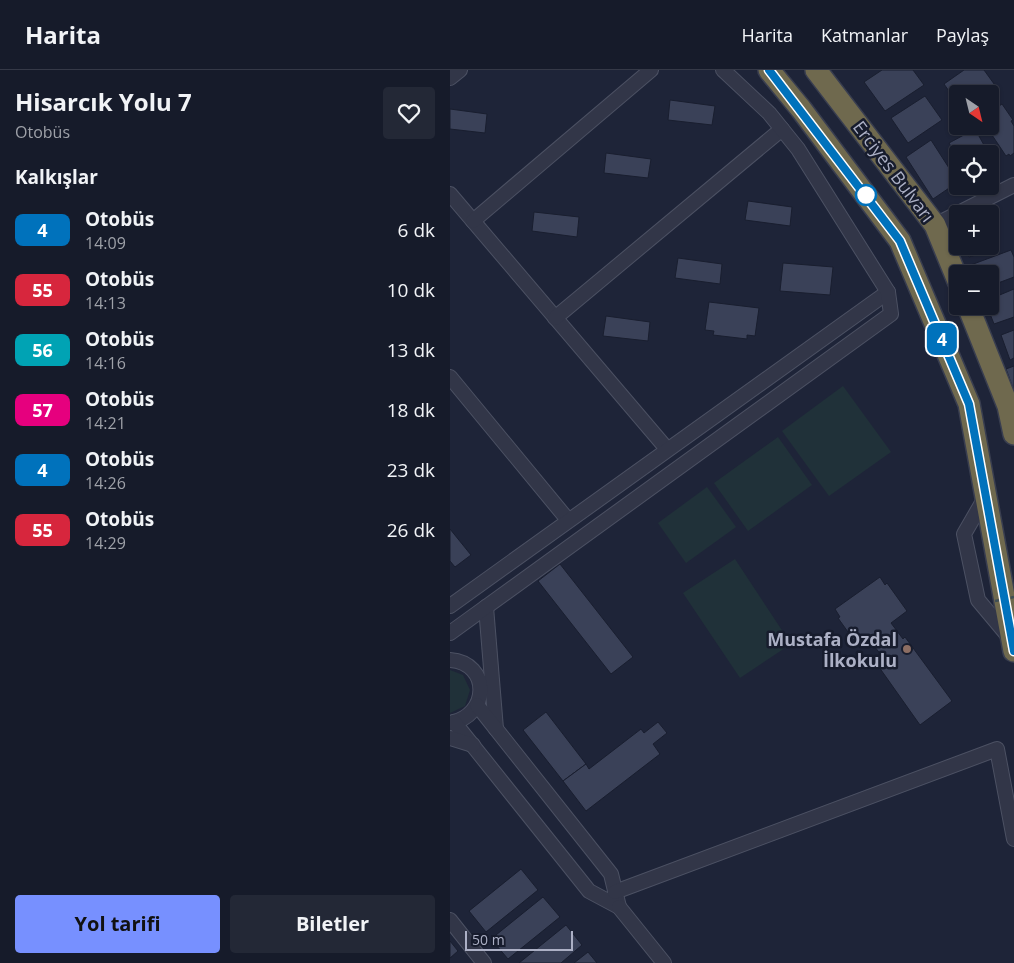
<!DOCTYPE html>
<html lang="tr">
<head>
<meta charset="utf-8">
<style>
	:root { --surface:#161b2a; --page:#232836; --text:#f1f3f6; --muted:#9ea1a8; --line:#353947; --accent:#7790ff }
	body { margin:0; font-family:"Open Sans",sans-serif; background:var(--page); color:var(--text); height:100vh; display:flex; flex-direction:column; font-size:19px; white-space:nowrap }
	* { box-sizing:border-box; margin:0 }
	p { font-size:16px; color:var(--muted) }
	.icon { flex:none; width:28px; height:28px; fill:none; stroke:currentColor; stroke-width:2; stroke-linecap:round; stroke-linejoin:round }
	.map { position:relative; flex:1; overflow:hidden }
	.sheet { display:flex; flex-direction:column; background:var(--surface); width:450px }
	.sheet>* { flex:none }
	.badge { padding:0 10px; border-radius:8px; font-size:18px; line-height:32px }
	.needle { width:32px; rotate:145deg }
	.buttons { position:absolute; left:499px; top:15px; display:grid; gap:10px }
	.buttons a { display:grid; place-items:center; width:50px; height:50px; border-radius:5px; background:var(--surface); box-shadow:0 1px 4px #0004,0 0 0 1px var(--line); font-size:25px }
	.scale { position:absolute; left:15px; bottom:12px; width:108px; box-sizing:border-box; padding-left:5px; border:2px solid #acb0c5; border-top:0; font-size:14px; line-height:18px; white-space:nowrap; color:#acb0c5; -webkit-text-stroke:4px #171c2d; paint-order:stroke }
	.map>.badge { position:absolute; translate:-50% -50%; box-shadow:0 0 0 2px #fff }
	h2 { padding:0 15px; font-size:19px; line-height:45px }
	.round { display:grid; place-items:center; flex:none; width:52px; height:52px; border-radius:5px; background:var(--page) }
	.headline { display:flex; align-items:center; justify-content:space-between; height:85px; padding:0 15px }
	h1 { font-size:24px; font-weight:700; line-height:38px }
	.button { display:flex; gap:10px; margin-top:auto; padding:10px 15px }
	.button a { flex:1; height:58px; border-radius:5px; background:var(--accent); color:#111; font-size:20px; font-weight:700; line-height:58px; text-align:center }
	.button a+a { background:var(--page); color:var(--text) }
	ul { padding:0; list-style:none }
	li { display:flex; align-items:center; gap:15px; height:60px; padding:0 15px }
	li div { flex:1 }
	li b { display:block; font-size:19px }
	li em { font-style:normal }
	li .badge { min-width:55px; font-weight:700; text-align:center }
	header { display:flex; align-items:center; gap:30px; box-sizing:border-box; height:70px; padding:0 25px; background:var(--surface); border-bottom:1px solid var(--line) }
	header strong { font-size:24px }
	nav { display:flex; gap:28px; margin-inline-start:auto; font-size:18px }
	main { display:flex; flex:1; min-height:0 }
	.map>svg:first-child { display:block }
	.green { fill:#203139 }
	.building { fill:#3a4158; stroke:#191e2f }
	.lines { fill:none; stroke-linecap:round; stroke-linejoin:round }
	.minor-casing { stroke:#4c5163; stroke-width:16 }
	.highway-casing { stroke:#393e50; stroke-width:24 }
	.minor { stroke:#323648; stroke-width:14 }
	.highway { stroke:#6f694e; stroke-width:21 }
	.path-bridge { stroke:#3e4e56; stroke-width:2.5; stroke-dasharray:4 4; stroke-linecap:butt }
	.line-casing { stroke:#fff; stroke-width:11 }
	.line { stroke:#0072bc; stroke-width:8 }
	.stop-dot { fill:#fff; stroke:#0072bc; stroke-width:2.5 }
	.education-dot { fill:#8d6e63; stroke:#171c2d; stroke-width:2 }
	.labels { text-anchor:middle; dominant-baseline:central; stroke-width:5; stroke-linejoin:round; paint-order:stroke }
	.street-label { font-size:18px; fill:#acb0c5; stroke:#171c2d }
	.poi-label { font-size:18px; font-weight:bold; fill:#acb0c5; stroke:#171c2d; text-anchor:end }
</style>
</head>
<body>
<header>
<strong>Harita</strong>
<nav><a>Harita</a><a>Katmanlar</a><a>Paylaş</a></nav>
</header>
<main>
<section class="sheet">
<div class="headline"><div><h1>Hisarcık Yolu 7</h1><p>Otobüs</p></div><a class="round"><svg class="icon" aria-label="heart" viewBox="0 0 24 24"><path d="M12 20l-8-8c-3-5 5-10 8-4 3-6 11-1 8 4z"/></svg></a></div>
<h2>Kalkışlar</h2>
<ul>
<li><span class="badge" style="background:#0072bc;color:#fff">4</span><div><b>Otobüs</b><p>14:09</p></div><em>6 dk</em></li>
<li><span class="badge" style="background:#d7263d;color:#fff">55</span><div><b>Otobüs</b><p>14:13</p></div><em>10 dk</em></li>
<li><span class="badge" style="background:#00a3b4;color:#fff">56</span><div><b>Otobüs</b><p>14:16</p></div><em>13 dk</em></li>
<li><span class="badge" style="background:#e6007e;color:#fff">57</span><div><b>Otobüs</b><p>14:21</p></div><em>18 dk</em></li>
<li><span class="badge" style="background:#0072bc;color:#fff">4</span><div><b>Otobüs</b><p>14:26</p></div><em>23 dk</em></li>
<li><span class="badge" style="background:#d7263d;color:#fff">55</span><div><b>Otobüs</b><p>14:29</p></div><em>26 dk</em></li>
</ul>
<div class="button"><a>Yol tarifi</a><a>Biletler</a></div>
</section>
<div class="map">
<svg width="564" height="893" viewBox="0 0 564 893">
	<rect width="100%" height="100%" fill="#1e2438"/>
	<g class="green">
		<polygon points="393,316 441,382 379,426 332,361"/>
		<polygon points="328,367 362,415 298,461 264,413"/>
		<polygon points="257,417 286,457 236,493 208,453"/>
		<polygon points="285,489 341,574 290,608 233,523"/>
		<polygon points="0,600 13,605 20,620 15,636 0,643"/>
	</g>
	<g class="building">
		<polygon points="432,0 463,0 474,15 435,41 414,12"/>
		<polygon points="514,0 534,0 547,18 538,24 508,24 508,34 494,14"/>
		<polygon points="475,26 492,50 458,73 441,48"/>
		<polygon points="220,30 265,36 262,55 218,50"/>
		<polygon points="552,34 563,50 561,51 564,56 564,83 560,86 559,84 556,86 536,56 540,56 540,42"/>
		<polygon points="0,39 37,44 35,63 0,59"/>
		<polygon points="525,59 539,84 508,84 508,88 499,73"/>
		<polygon points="481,70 508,112 483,129 456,87"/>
		<polygon points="156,83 201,89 198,108 154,103"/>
		<polygon points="298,131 342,137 340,156 295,150"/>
		<polygon points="84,142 129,147 127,167 82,161"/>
		<polygon points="540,162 546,179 519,187 515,176 540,176"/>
		<polygon points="561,180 564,187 564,207 540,216 540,204 521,204 518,196"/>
		<polygon points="228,188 272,194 270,214 225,208"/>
		<polygon points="333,193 383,197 380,225 330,221"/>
		<polygon points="564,219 564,247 544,254 537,236 540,236 540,229"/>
		<polygon points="259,232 309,238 305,266 297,265 297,269 263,265 264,261 255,260"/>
		<polygon points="156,246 200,252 198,271 153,266"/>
		<polygon points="564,260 564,288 560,290 551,265"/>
		<polygon points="564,296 564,321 556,299"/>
		<polygon points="0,459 21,485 5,497 0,491"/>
		<polygon points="110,494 183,587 161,604 88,511"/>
		<polygon points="430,507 435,515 437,513 457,541 441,553 453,569 455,567 502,631 470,655 424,590 431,585 419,569 408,576 388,548 390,547 385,539"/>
		<polygon points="96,642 136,694 113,711 73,660"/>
		<polygon points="208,652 217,663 203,674 210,684 136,741 113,711 136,694 139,699 191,659 194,663"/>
		<polygon points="71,799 88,820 36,862 19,841"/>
		<polygon points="93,827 110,847 58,889 41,869"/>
		<polygon points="116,855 132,875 111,893 69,893"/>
		<polygon points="0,871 8,881 0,888"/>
		<polygon points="138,882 147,893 124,893"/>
	</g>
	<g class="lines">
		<defs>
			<g id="minor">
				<polyline points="0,8 10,0"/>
				<polyline points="0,124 217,379"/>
				<polyline points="23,151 201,0"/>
				<polyline points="485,155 564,115"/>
				<polyline points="105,248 332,59"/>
				<polyline points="0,307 118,450"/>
				<polyline points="536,426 514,464 528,530 559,567"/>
				<polyline points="0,536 438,222"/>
				<polyline points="36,537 46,659"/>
				<polyline points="0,563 441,244 438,222 348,79 319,43 273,0"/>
				<path d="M0,590c41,3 40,56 0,63"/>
				<polyline points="4,652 139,821 169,837 161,804 27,635"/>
				<polyline points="0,668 23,675"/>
				<polyline points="165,822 547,679 564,769"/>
				<polyline points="169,837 214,893"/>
				<polyline points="0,850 34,893"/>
			</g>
			<g id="highway">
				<polyline points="319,0 351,39 450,171 519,334 564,581"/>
				<polyline points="366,0 485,155 508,211"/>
				<polyline points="518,236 558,336 564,364"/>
			</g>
		</defs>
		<use href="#minor" class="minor-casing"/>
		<use href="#highway" class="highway-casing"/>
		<use href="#minor" class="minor"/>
		<use href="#highway" class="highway"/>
		<polyline class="path-bridge" points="545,531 564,527"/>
	</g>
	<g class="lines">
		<defs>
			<polyline id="line" points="319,0 450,171 519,334 564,581"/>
		</defs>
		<use href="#line" class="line-casing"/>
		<use href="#line" class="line"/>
	</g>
	<circle class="stop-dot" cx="416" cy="125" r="10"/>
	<circle class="education-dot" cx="457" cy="579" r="5"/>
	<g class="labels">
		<g class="street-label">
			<text transform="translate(444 101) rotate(53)">Erciyes Bulvarı</text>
		</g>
		<g class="poi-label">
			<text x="447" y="569">Mustafa Özdal<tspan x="447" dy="21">İlkokulu</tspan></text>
		</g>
	</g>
</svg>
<div class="buttons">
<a><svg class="needle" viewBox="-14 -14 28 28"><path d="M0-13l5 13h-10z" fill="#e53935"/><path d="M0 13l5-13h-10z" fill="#9ea1a8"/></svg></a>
<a><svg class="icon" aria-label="locate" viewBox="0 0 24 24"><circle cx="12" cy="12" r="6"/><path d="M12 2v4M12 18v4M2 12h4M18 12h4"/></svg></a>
<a>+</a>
<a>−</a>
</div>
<div class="scale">50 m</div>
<b class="badge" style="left:492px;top:269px;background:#0072bc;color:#fff">4</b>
</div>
</main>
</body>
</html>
